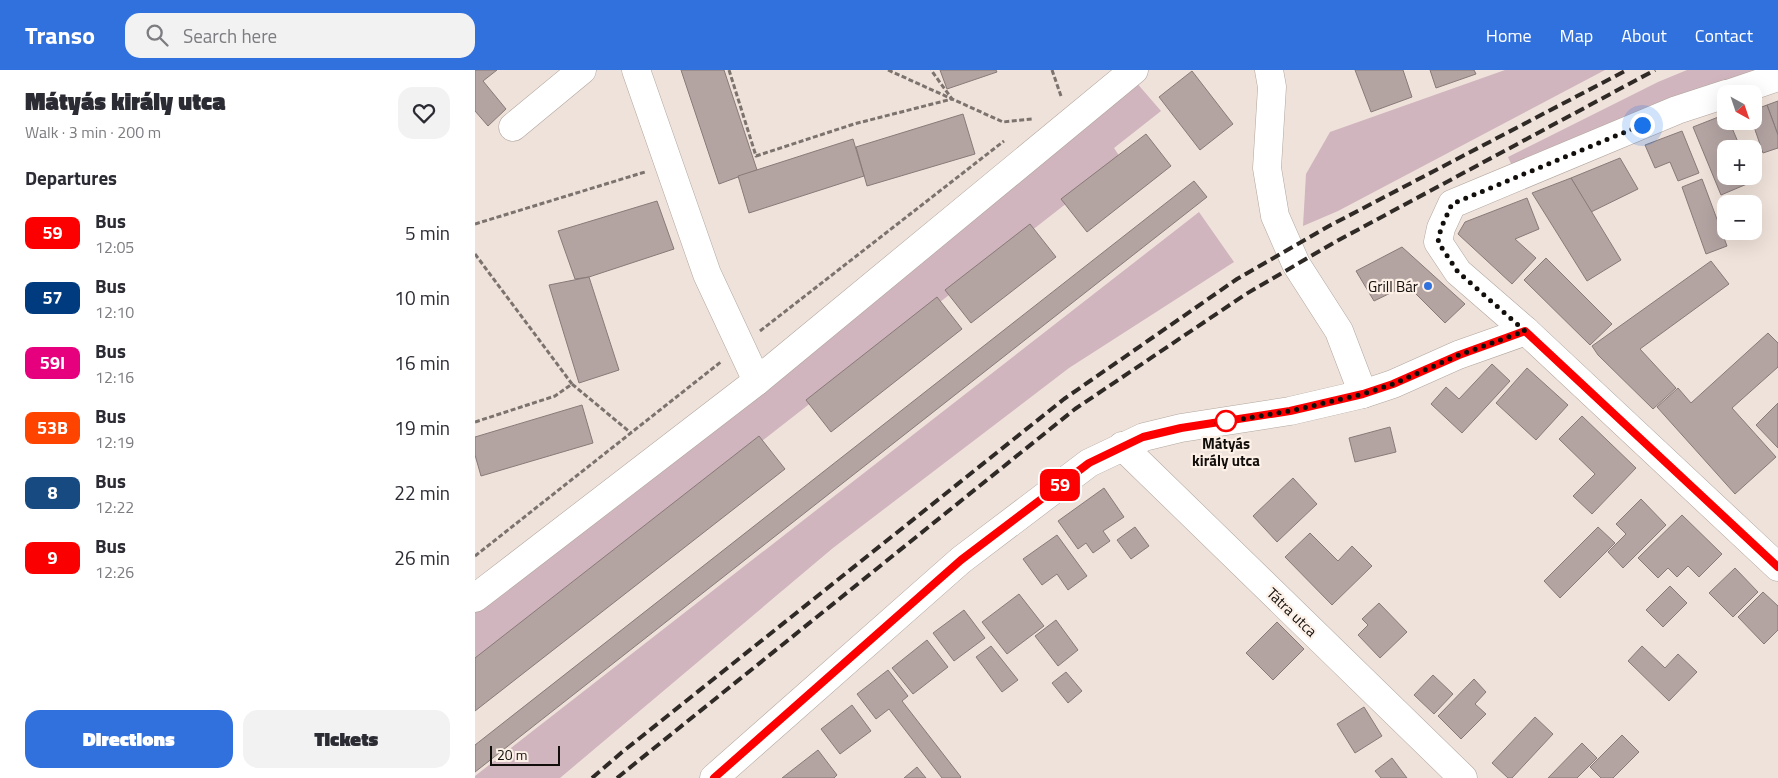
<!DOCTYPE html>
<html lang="en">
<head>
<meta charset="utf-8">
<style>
	:root { --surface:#fff; --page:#f2f2f3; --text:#2b2b33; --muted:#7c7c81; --accent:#3171de }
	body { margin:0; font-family:"Titillium Web",sans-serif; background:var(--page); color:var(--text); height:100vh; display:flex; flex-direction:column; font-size:19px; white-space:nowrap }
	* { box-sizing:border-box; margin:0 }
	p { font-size:16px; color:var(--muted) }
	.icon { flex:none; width:28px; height:28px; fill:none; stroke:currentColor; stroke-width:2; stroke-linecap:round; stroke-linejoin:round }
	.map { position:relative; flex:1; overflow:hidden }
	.side { display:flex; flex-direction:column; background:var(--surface); width:475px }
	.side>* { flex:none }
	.badge { padding:0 10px; border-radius:8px; font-size:18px; line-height:32px }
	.needle { width:32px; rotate:140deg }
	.buttons { position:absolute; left:1242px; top:15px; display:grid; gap:10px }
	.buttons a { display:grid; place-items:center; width:45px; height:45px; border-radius:10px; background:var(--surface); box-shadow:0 5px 20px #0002; font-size:25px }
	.scale { position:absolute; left:15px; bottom:12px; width:70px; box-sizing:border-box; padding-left:5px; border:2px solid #120e0b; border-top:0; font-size:14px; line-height:18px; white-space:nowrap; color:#120e0b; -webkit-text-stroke:4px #fcf0e7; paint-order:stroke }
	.you { position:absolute; width:25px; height:25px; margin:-12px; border:4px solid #fff; border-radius:50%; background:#1a73e8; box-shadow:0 0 0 8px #1a73e833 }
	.map>.badge { position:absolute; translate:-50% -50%; box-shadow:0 0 0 2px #fff }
	h2 { padding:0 25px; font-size:19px; line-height:45px }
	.round { display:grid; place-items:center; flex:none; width:52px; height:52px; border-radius:15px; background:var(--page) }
	.headline { display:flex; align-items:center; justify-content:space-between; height:85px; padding:0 25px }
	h1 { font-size:24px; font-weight:800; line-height:38px }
	.primary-button { display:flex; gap:10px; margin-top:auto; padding:10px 25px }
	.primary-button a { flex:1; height:58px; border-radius:15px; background:var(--accent); color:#fff; font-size:20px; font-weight:800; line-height:58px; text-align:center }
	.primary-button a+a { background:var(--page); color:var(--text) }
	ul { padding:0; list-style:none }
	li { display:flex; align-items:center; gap:15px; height:65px; padding:0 25px }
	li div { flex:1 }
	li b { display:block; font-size:19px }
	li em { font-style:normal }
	li .badge { min-width:55px; font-weight:700; text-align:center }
	header { display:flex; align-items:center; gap:30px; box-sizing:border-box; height:70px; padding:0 25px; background:var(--accent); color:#fff }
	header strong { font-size:24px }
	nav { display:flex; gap:28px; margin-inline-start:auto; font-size:18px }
	.search { width:350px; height:45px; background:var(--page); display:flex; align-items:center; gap:12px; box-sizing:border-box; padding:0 18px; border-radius:15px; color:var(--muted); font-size:19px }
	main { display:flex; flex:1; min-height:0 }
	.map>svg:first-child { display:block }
	.green { fill:#d0b4be }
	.building { fill:#b3a4a2; stroke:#887a78 }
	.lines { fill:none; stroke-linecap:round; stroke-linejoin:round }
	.minor-casing { stroke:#b1a69d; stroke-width:29 }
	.path { stroke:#7c736e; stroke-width:3; stroke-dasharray:5 2.5; stroke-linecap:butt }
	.minor { stroke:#fff; stroke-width:28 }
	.rail { stroke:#2f2a26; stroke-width:4; stroke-dasharray:10 5; stroke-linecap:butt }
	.line-casing { stroke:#fff; stroke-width:11 }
	.line { stroke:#fc0001; stroke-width:8 }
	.walk { stroke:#120e0b; stroke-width:5; stroke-dasharray:0 9 }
	.poi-dot { fill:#3171de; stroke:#fcf0e7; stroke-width:2 }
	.stop-dot { fill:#fff; stroke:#fc0001; stroke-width:2.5 }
	.labels { text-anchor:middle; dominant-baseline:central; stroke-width:4.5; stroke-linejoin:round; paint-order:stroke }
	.poi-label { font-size:15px; fill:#120e0b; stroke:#fcf0e7; text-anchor:end }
	.stop-label { font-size:15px; font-weight:bold; fill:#120e0b; stroke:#fcf0e7 }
	.street-label { font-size:15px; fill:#120e0b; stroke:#fcf0e7 }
</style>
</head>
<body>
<header>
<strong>Transo</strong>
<div class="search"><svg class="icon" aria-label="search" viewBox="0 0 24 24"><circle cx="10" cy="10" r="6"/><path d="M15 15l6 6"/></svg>Search here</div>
<nav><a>Home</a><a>Map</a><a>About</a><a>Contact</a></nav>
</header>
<main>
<section class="side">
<div class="headline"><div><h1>Mátyás király utca</h1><p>Walk · 3 min · 200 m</p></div><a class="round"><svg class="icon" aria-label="heart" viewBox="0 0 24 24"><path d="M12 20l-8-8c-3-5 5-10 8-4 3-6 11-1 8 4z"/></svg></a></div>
<h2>Departures</h2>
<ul>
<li><span class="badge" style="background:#fc0001;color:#fff">59</span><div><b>Bus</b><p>12:05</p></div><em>5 min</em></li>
<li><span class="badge" style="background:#003b80;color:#fff">57</span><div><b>Bus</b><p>12:10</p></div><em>10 min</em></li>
<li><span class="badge" style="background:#e6007e;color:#fff">59I</span><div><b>Bus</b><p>12:16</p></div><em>16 min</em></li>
<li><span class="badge" style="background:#f40;color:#fff">53B</span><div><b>Bus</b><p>12:19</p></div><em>19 min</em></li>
<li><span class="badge" style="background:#174a81;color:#fff">8</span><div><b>Bus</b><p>12:22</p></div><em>22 min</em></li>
<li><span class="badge" style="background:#fb0001;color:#fff">9</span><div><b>Bus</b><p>12:26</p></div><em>26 min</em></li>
</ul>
<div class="primary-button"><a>Directions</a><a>Tickets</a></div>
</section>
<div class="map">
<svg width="1303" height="708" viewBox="0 0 1303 708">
	<rect width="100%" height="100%" fill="#efe2da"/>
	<g class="green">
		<polygon points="1030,0 1130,0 863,141 828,156 831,104 855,62"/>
		<polygon points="1212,0 1288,0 1037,96 1033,87 1183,12"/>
		<polygon points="654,4 686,41 639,78 647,90 0,595 0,522"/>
		<polygon points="724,142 759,192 594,298 358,478 85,708 0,708 0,706"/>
	</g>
	<g class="building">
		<polygon points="0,0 22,0 8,11 31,39 13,56 0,41"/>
		<polygon points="206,0 249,0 282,100 244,114"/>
		<polygon points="465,0 521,0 522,2 472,19"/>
		<polygon points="880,0 928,0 937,27 896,42"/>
		<polygon points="955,0 999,0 1001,4 961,18"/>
		<polygon points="717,1 758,54 725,80 684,27"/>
		<polygon points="1303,31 1303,65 1292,35"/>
		<polygon points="1292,35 1303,65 1303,78 1288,83 1277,51 1279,51 1279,40"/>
		<polygon points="488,44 500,84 392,116 381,77"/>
		<polygon points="1251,44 1251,51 1254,51 1266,79 1251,79 1251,106 1277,106 1279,111 1246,125 1218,57"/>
		<polygon points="1207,61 1224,103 1203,111 1195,92 1180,98 1170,75"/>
		<polygon points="671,64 696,96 612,162 586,129"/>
		<polygon points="378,69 389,106 274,143 263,106"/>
		<polygon points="1145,88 1163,119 1116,142 1096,108"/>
		<polygon points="1096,108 1146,190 1112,211 1057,123"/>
		<polygon points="1227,109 1252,176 1231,184 1207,117"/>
		<polygon points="719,111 732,127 0,702 0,675"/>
		<polygon points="1052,128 1064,159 1040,169 1061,188 1037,214 983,164 990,152"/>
		<polygon points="182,131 199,179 114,207 100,209 83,161"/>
		<polygon points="555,154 581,187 496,253 470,220"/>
		<polygon points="927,177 990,234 970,253 932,215 899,231 881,201"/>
		<polygon points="1071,188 1137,254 1115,275 1049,210"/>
		<polygon points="1236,191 1254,214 1165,279 1201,318 1178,339 1123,285 1117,276"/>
		<polygon points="114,207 144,300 104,313 74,215"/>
		<polygon points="462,227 487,259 356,362 331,330"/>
		<polygon points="1293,263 1303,273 1303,297 1257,338 1301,387 1260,424 1182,337 1203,318 1216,333"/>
		<polygon points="1017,294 1035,311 987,363 956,334 971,317 984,329"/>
		<polygon points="1052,298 1093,335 1061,370 1021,333"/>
		<polygon points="1303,333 1303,378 1281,355"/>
		<polygon points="107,335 118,373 6,406 0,385 0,367"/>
		<polygon points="1107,346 1161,398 1117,444 1098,426 1120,404 1084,369"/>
		<polygon points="915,357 921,382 880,392 874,368"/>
		<polygon points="284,366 310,399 0,641 0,588"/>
		<polygon points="818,408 842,434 802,472 778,446"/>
		<polygon points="629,418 649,447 628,461 635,471 618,483 611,473 603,479 583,451"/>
		<polygon points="1166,429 1191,455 1148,498 1133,482 1151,464 1141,454"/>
		<polygon points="1207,445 1247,484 1224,507 1213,496 1202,507 1193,498 1183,508 1163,488"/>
		<polygon points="660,457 674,476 656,489 642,470"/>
		<polygon points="1123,457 1140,473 1085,528 1069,511"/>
		<polygon points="835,463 863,491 877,476 897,496 857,535 810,487"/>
		<polygon points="582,465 612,506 593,520 582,504 567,515 548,489"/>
		<polygon points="1260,498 1283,522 1258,547 1234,523"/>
		<polygon points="1195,516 1212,533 1188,557 1171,540"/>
		<polygon points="1288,522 1303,536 1303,560 1289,574 1263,547"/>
		<polygon points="544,524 569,556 532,584 507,552"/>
		<polygon points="904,533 932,562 905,588 883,565 893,555 887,549"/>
		<polygon points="489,540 510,568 479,591 458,563"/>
		<polygon points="581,550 603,580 583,596 560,566"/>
		<polygon points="802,552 829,579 798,610 771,583"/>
		<polygon points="452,570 473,597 438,624 417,598"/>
		<polygon points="516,576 543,610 527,622 501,587"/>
		<polygon points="1167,576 1190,598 1203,584 1222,602 1194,631 1153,591"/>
		<polygon points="413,600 433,626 427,631 486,707 485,708 467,708 414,639 401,649 382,624"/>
		<polygon points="591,602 607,621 593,633 577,613"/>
		<polygon points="958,605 978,624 959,644 939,625"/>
		<polygon points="999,609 1011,622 1000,634 1011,644 986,669 963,646"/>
		<polygon points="377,635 396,661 365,684 346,659"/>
		<polygon points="889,637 907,666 880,683 862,654"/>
		<polygon points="1060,647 1078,664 1037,708 1033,708 1017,693"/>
		<polygon points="1147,665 1164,682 1138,708 1126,708 1115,697"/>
		<polygon points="1107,673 1122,688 1102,708 1073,708"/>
		<polygon points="343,680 362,705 359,708 307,708"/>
		<polygon points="917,688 932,708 906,708 900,701"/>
		<polygon points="442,697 451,708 429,708"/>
	</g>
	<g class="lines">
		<defs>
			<g id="minor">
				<polyline points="161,0 232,204 282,311"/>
				<polyline points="794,0 797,17 792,98 800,146 821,194 864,261 888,324"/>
				<polyline points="1251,24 1202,40 977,134 966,158 963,172 983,202 1051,261 1303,497"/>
				<polyline points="1253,24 1303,7"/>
				<polyline points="38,57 107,0"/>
				<polyline points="647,376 988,708"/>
				<polyline points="0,528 282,311 659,0"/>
				<polyline points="239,708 486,490 614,393 669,367 706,358 815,341 888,324 918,314 983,285 1051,261"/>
			</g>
		</defs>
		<use href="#minor" class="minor-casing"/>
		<g class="path">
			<polyline points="254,0 281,86 379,54 477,29 456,0"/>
			<polyline points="413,0 528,52 557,49"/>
			<polyline points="577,0 586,26"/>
			<polyline points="0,154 170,102"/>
			<polyline points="0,184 97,314"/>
			<polyline points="285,261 529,71"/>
			<polyline points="0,352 80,326 97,314 156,363"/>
			<polyline points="0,486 247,291"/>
		</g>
		<use href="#minor" class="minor"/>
		<g class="rail">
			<polyline points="117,708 146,683 589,329 762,209 854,156 1152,0"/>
			<polyline points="142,708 600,339 771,224 860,172 1180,0"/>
		</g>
	</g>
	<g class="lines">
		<defs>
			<polyline id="line" points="239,708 486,490 614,393 668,367 706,358 815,341 888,324 918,314 984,285 1050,261 1303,497"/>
		</defs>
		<use href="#line" class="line-casing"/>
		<use href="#line" class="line"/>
		<polyline class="walk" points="751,351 742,353 815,341 888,324 918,314 984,285 1050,261 983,202 963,172 966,158 977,134 1167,55"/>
	</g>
	<circle class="poi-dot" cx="953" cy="216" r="5"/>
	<circle class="stop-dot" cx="751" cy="351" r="10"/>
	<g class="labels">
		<g class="poi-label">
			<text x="943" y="216">Grill Bár</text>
		</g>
		<g class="stop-label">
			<text x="751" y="373">Mátyás<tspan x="751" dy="17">király utca</tspan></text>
		</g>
		<g class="street-label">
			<text transform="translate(817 542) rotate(44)">Tátra utca</text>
		</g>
	</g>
</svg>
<div class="buttons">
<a><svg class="needle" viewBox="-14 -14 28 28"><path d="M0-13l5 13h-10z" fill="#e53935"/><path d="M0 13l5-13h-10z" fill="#7c7c81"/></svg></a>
<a>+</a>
<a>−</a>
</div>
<div class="scale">20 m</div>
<div class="you" style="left:1167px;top:55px"></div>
<b class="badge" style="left:585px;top:415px;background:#fc0001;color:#fff">59</b>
</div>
</main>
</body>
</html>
